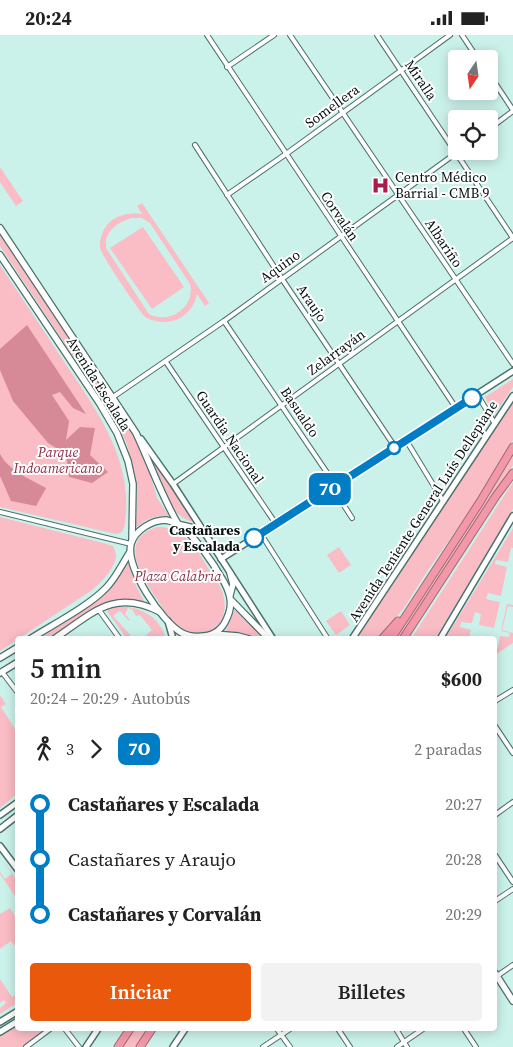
<!DOCTYPE html>
<html lang="es">
<head>
<meta charset="utf-8">
<style>
	:root { --surface:#fff; --page:#f2f2f2; --text:#222; --muted:#767676; --accent:#ea580c }
	body { margin:0; font-family:"Source Serif 4",serif; background:var(--page); color:var(--text); height:100vh; display:flex; flex-direction:column; font-size:19px; white-space:nowrap }
	* { box-sizing:border-box; margin:0 }
	p { font-size:16px; color:var(--muted) }
	.icon { flex:none; width:28px; height:28px; fill:none; stroke:currentColor; stroke-width:2; stroke-linecap:round; stroke-linejoin:round }
	.map { position:relative; flex:1; overflow:hidden }
	.drawer { position:absolute; left:15px; top:601px; width:482px; height:395px; display:flex; flex-direction:column; background:var(--surface); border-radius:5px; box-shadow:0 2px 12px #0003 }
	.drawer>* { flex:none }
	.badge { padding:0 10px; border-radius:8px; font-size:18px; line-height:32px }
	.needle { width:32px; rotate:193deg }
	.fabs { position:absolute; left:448px; top:15px; display:grid; gap:10px }
	.fabs a { display:grid; place-items:center; width:50px; height:50px; border-radius:5px; background:var(--surface); box-shadow:0 2px 12px #0003; font-size:25px }
	.map>.badge { position:absolute; translate:-50% -50%; box-shadow:0 0 0 2px #fff }
	.legs { display:flex; align-items:center; gap:8px; height:55px; padding:0 15px; font-size:16px }
	.legs p { margin-inline-start:auto }
	.headline { display:flex; align-items:center; justify-content:space-between; height:85px; padding:0 15px }
	h1 { font-size:28px; font-weight:600; line-height:38px }
	.action { display:flex; gap:10px; margin-top:auto; padding:10px 15px }
	.action a { flex:1; height:58px; border-radius:5px; background:var(--accent); color:#fff; font-size:20px; font-weight:600; line-height:58px; text-align:center }
	.action a+a { background:var(--page); color:var(--text) }
	ul { padding:0 15px; list-style:none }
	li { display:flex; align-items:center; gap:18px; height:55px; font-size:19px }
	li i { display:grid; place-items:center; width:8px; height:100%; margin:0 6px; background:currentColor }
	li i::after { content:''; width:12px; height:12px; margin:-6px; border:4px solid; border-radius:50%; background:var(--surface) }
	li p { margin-inline-start:auto }
	li:first-child i { background:linear-gradient(#0000 50%,currentColor 0) }
	li:last-child i { background:linear-gradient(currentColor 50%,#0000 0) }
	.status { display:flex; justify-content:space-between; align-items:center; height:35px; padding:0 25px; background:var(--surface); direction:ltr }
	.status svg { height:14px; fill:currentColor }
	.map>svg:first-child { display:block }
	.green { fill:#fabcc5; fill-rule:evenodd }
	.forest { fill:#d68a97 }
	.lines { fill:none; stroke-linecap:round; stroke-linejoin:round }
	.minor-casing { stroke:#4d716b; stroke-width:6 }
	.tertiary-casing { stroke:#4d716b; stroke-width:8 }
	.secondary-casing { stroke:#4d716b; stroke-width:8 }
	.motorway-casing { stroke:#a06973; stroke-width:9 }
	.minor { stroke:#fff; stroke-width:4 }
	.tertiary { stroke:#fff; stroke-width:5 }
	.secondary { stroke:#fff; stroke-width:5.5 }
	.motorway { stroke:#f398a8; stroke-width:7 }
	.line-1-casing { stroke:#fff; stroke-width:11 }
	.line-1 { stroke:#007dc5; stroke-width:8 }
	.stop-1-dot { fill:#fff; stroke:#007dc5; stroke-width:2.5 }
	.labels { text-anchor:middle; dominant-baseline:central; stroke-width:4; stroke-linejoin:round; paint-order:stroke }
	.street-label { font-size:14px; fill:#051210; stroke:#fff }
	.poi-label { font-size:14px; fill:#051210; stroke:#fff; text-anchor:start }
	.park-label { font-size:14px; font-style:italic; fill:#8b3147; stroke:#fff }
	.stop-label { font-size:14px; font-weight:bold; fill:#051210; stroke:#fff; text-anchor:end }
</style>
</head>
<body>
<div class="status"><b>20:24</b><svg viewBox="0 0 49 12"><path d="M0 12V9h3v3zM5 12V6h3v6zM10 12V3h3v9zM15 12V0h3v12zM26 1h20v11H26zM47 4h2v5h-2z"/></svg></div>
<div class="map">
<svg width="513" height="1012" viewBox="0 0 513 1012">
	<rect width="100%" height="100%" fill="#cbf2ea"/>
	<g class="green">
		<polygon points="0,132 23,166 16,171 0,147"/>
		<path d="M142,168l67,100 -4,3 -8,-12c-5,25 -31,35 -52,23 -8,-9 -43,-61 -45,-69 -1,-10 4,-22 12,-28 9,-6 20,-8 30,-6l-5,-8zM131,183h11l8,5 40,61c6,23 -21,41 -41,30l-43,-66c-2,-17 11,-25 25,-30z"/>
		<polygon points="143,192 184,252 152,274 110,213"/>
		<path d="M0,199l137,207 9,19 11,38 12,18c-12,-1 -23,2 -31,11l-2,-1 1,-40 -10,-42 -12,-25 -115,-173z"/>
		<path d="M0,230c20,31 41,61 61,92 31,47 69,95 65,155 -1,7 0,15 -5,21l-5,1 -116,-27z"/>
		<polygon points="513,344 513,352 494,380 485,362"/>
		<polygon points="513,366 513,405 488,450 428,535 404,573 378,604 357,604"/>
		<polygon points="513,421 513,430 398,604 396,604 489,461"/>
		<path d="M151,422l43,64 -1,1c-28,-8 -34,-41 -42,-65z"/>
		<polygon points="513,447 513,474 435,604 411,604"/>
		<path d="M0,482l103,26 10,3c1,3 3,6 3,9 0,12 -15,28 -24,35l-92,61z"/>
		<path d="M157,492c8,0 15,1 22,6 14,8 21,22 29,35 5,7 11,15 14,23 6,16 2,36 -15,41 -8,2 -16,2 -23,-2 -12,-6 -20,-20 -27,-31 -15,-22 -40,-60 0,-72z"/>
		<polygon points="513,493 513,513 511,513 508,527 496,525 495,529 507,532 501,561 488,558 486,564 500,567 494,593 479,590 481,579 475,577 472,588 461,587 460,592 471,595 469,604 445,604"/>
		<polygon points="339,512 351,530 339,538 327,520"/>
		<path d="M127,525l9,26 9,17 -14,-3 -19,1 -61,38h-13c34,-23 71,-40 89,-79z"/>
		<polygon points="507,569 513,570 513,572 508,571 502,595 513,598 513,608 495,620 495,612 498,613 500,601 509,602 510,598 501,596"/>
		<path d="M114,571c24,0 45,8 52,33h-24l10,-9 -12,-15 -4,1 -4,-7 -4,-1 -3,6 5,6 -1,1 -8,-9 -2,-1 -6,5 21,23h-7l-20,-28z"/>
		<path d="M234,576h3l5,7 23,21c-13,0 -25,-8 -39,-8z"/>
		<polygon points="341,576 350,590 336,600 326,586"/>
		<polygon points="0,660 6,669 1,672 17,697 17,759 0,773"/>
		<polygon points="0,821 17,845 17,864 0,839 0,837 5,844 12,839"/>
		<polygon points="10,873 17,884 17,914 11,906 0,914 0,879"/>
		<polygon points="0,944 12,962 18,958 17,968 0,979 0,973 6,968 4,965 0,968"/>
		<polygon points="17,990 18,994 45,994 22,1012 0,1012 0,1001"/>
		<polygon points="135,994 148,994 136,1012 123,1012"/>
	</g>
	<g class="forest">
		<polygon points="27,290 86,379 73,373 60,357 52,360 69,386 66,405 80,392 95,393 90,420 108,437 92,448 69,442 66,419 48,408 13,366 0,335 0,314"/>
		<path d="M0,419c9,17 30,25 46,34l-10,18 -25,-5 -11,-25z"/>
	</g>
	<g class="lines">
		<defs>
			<g id="minor">
				<polyline points="207,0 456,373"/>
				<polyline points="290,0 513,329"/>
				<polyline points="377,0 513,203"/>
				<polyline points="462,0 478,24"/>
				<polyline points="227,32 274,0"/>
				<polyline points="489,39 513,75"/>
				<polyline points="489,94 513,76"/>
				<polyline points="195,110 282,244 395,412"/>
				<polyline points="227,160 286,119 450,0"/>
				<polyline points="224,286 332,445 336,458 352,483"/>
				<polyline points="166,327 276,489"/>
				<polyline points="477,359 495,389"/>
				<polyline points="113,362 224,286 459,116"/>
				<polyline points="406,405 443,466"/>
				<polyline points="173,449 513,203"/>
				<polyline points="0,477 131,509"/>
				<polyline points="261,499 328,604"/>
				<polyline points="99,575 120,604"/>
				<polyline points="2,637 18,658"/>
				<polyline points="495,666 513,655"/>
				<polyline points="495,691 513,718"/>
				<polyline points="495,780 513,767"/>
				<polyline points="495,820 513,847"/>
				<polyline points="495,866 513,854"/>
				<polyline points="497,941 513,930"/>
				<polyline points="65,994 79,1012"/>
				<polyline points="277,994 290,1012"/>
				<polyline points="338,994 350,1012"/>
				<polyline points="396,994 407,1012"/>
				<polyline points="464,994 476,1012"/>
				<polyline points="26,1012 50,994"/>
				<polyline points="263,1012 290,994"/>
				<polyline points="397,1012 423,994"/>
			</g>
			<g id="tertiary">
				<polyline points="141,404 173,449 273,604"/>
				<polyline points="221,524 513,336"/>
				<polyline points="168,586 173,604"/>
				<polyline points="352,604 513,361"/>
				<polyline points="440,604 513,481"/>
				<polyline points="0,780 18,767"/>
				<polyline points="0,794 18,780"/>
				<polyline points="0,811 18,835"/>
				<polyline points="0,987 18,976"/>
				<polyline points="0,997 18,986"/>
				<polyline points="86,1012 98,994"/>
				<polyline points="173,1012 185,994"/>
			</g>
			<g id="secondary">
				<path d="M0,193l136,205c14,30 25,62 42,91"/>
				<polyline points="0,220 100,369 117,398 128,426 133,449 132,505"/>
				<path d="M181,490c18,17 31,36 43,57 7,13 9,23 3,36 -4,10 -12,17 -23,18 -8,1 -15,1 -22,-3 -20,-11 -57,-65 -51,-89 4,-14 21,-24 35,-24 6,1 10,4 15,5 8,2 14,2 21,7"/>
				<polyline points="230,538 233,549 230,560"/>
				<polyline points="232,566 269,604"/>
				<polyline points="214,599 238,601 249,604"/>
				<path d="M30,604c22,-14 59,-33 76,-51 10,-10 16,-24 24,-36"/>
				<path d="M54,604c38,-25 59,-51 106,-27"/>
				<polyline points="0,623 18,612"/>
				<polyline points="0,638 18,627"/>
				<polyline points="495,938 513,966"/>
			</g>
			<g id="motorway">
				<polyline points="382,604 398,586"/>
				<polyline points="391,604 480,467 513,412"/>
				<polyline points="403,604 496,461 513,438"/>
				<polyline points="118,1012 130,994"/>
				<polyline points="140,1012 152,994"/>
			</g>
		</defs>
		<use href="#minor" class="minor-casing"/>
		<use href="#tertiary" class="tertiary-casing"/>
		<use href="#secondary" class="secondary-casing"/>
		<use href="#motorway" class="motorway-casing"/>
		<use href="#minor" class="minor"/>
		<use href="#tertiary" class="tertiary"/>
		<use href="#secondary" class="secondary"/>
		<use href="#motorway" class="motorway"/>
	</g>
	<g class="lines">
		<defs>
			<polyline id="line-1" points="254,503 472,363"/>
		</defs>
		<use href="#line-1" class="line-1-casing"/>
		<use href="#line-1" class="line-1"/>
	</g>
	<defs>
		<symbol id="hospital-bare" viewBox="-9 -9 18 18"><path d="M-5-5h3v3.5h4V-5h3V5h-3V1.5h-4V5h-3Z" fill="#ac194b" stroke="#fff" stroke-width="2.5" paint-order="stroke"/></symbol>
	</defs>
	<g fill-rule="evenodd">
		<use href="#hospital-bare" x="368" y="138" width="25" height="25"/>
	</g>
	<g class="stop-1-dot">
		<circle cx="472" cy="363" r="9"/>
		<circle cx="394" cy="413" r="6"/>
		<circle cx="254" cy="503" r="9"/>
	</g>
	<g class="labels">
		<g class="street-label">
			<text transform="translate(421 45) rotate(56)">Miralla</text>
			<text transform="translate(332 71) rotate(-36)">Somellera</text>
			<text transform="translate(340 181) rotate(56)">Corvalán</text>
			<text transform="translate(444 208) rotate(56)">Albariño</text>
			<text transform="translate(280 231) rotate(-36)">Aquino</text>
			<text transform="translate(312 268) rotate(56)">Araujo</text>
			<text transform="translate(336 317) rotate(-36)">Zelarrayán</text>
			<text transform="translate(99 349) rotate(58)">Avenida Escalada</text>
			<text transform="translate(300 377) rotate(56)">Basualdo</text>
			<text transform="translate(230 402) rotate(56)">Guardia Nacional</text>
			<text transform="translate(423 476) rotate(-57)">Avenida Teniente General Luís Dellepiane</text>
		</g>
		<g class="poi-label">
			<text x="395" y="142">Centro Médico<tspan x="395" dy="16">Barrial - CMB 9</tspan></text>
		</g>
		<g class="park-label">
			<text x="58" y="417">Parque<tspan x="58" dy="16">Indoamericano</tspan></text>
			<text x="178" y="541">Plaza Calabria</text>
		</g>
		<g class="stop-label">
			<text x="240" y="495">Castañares<tspan x="240" dy="16">y Escalada</tspan></text>
		</g>
	</g>
</svg>
<div class="fabs">
<a><svg class="needle" viewBox="-14 -14 28 28"><path d="M0-13l5 13h-10z" fill="#e53935"/><path d="M0 13l5-13h-10z" fill="#767676"/></svg></a>
<a><svg class="icon" aria-label="locate" viewBox="0 0 24 24"><circle cx="12" cy="12" r="6"/><path d="M12 2v4M12 18v4M2 12h4M18 12h4"/></svg></a>
</div>
<b class="badge" style="left:330px;top:454px;background:#007dc5;color:#fff">7O</b>
<section class="drawer">
<div class="headline"><div><h1>5 min</h1><p>20:24 – 20:29 · Autobús</p></div><b>$600</b></div>
<div class="legs"><svg class="icon" aria-label="walk" viewBox="0 0 24 24"><circle cx="13" cy="4" r="2"/><path d="M13 8l-2 6 4 7M11 14l-3 7M7 12l3-4h3l4 4"/></svg>3<svg class="icon" aria-label="forward" viewBox="0 0 24 24"><path d="M9 5l7 7-7 7"/></svg><b class="badge" style="background:#007dc5;color:#fff">7O</b><p>2 paradas</p></div>
<ul>
<li><i style="color:#007dc5"></i><b>Castañares y Escalada</b><p>20:27</p></li>
<li><i style="color:#007dc5"></i><span>Castañares y Araujo</span><p>20:28</p></li>
<li><i style="color:#007dc5"></i><b>Castañares y Corvalán</b><p>20:29</p></li>
</ul>
<div class="action"><a>Iniciar</a><a>Billetes</a></div>
</section>
</div>
</body>
</html>
